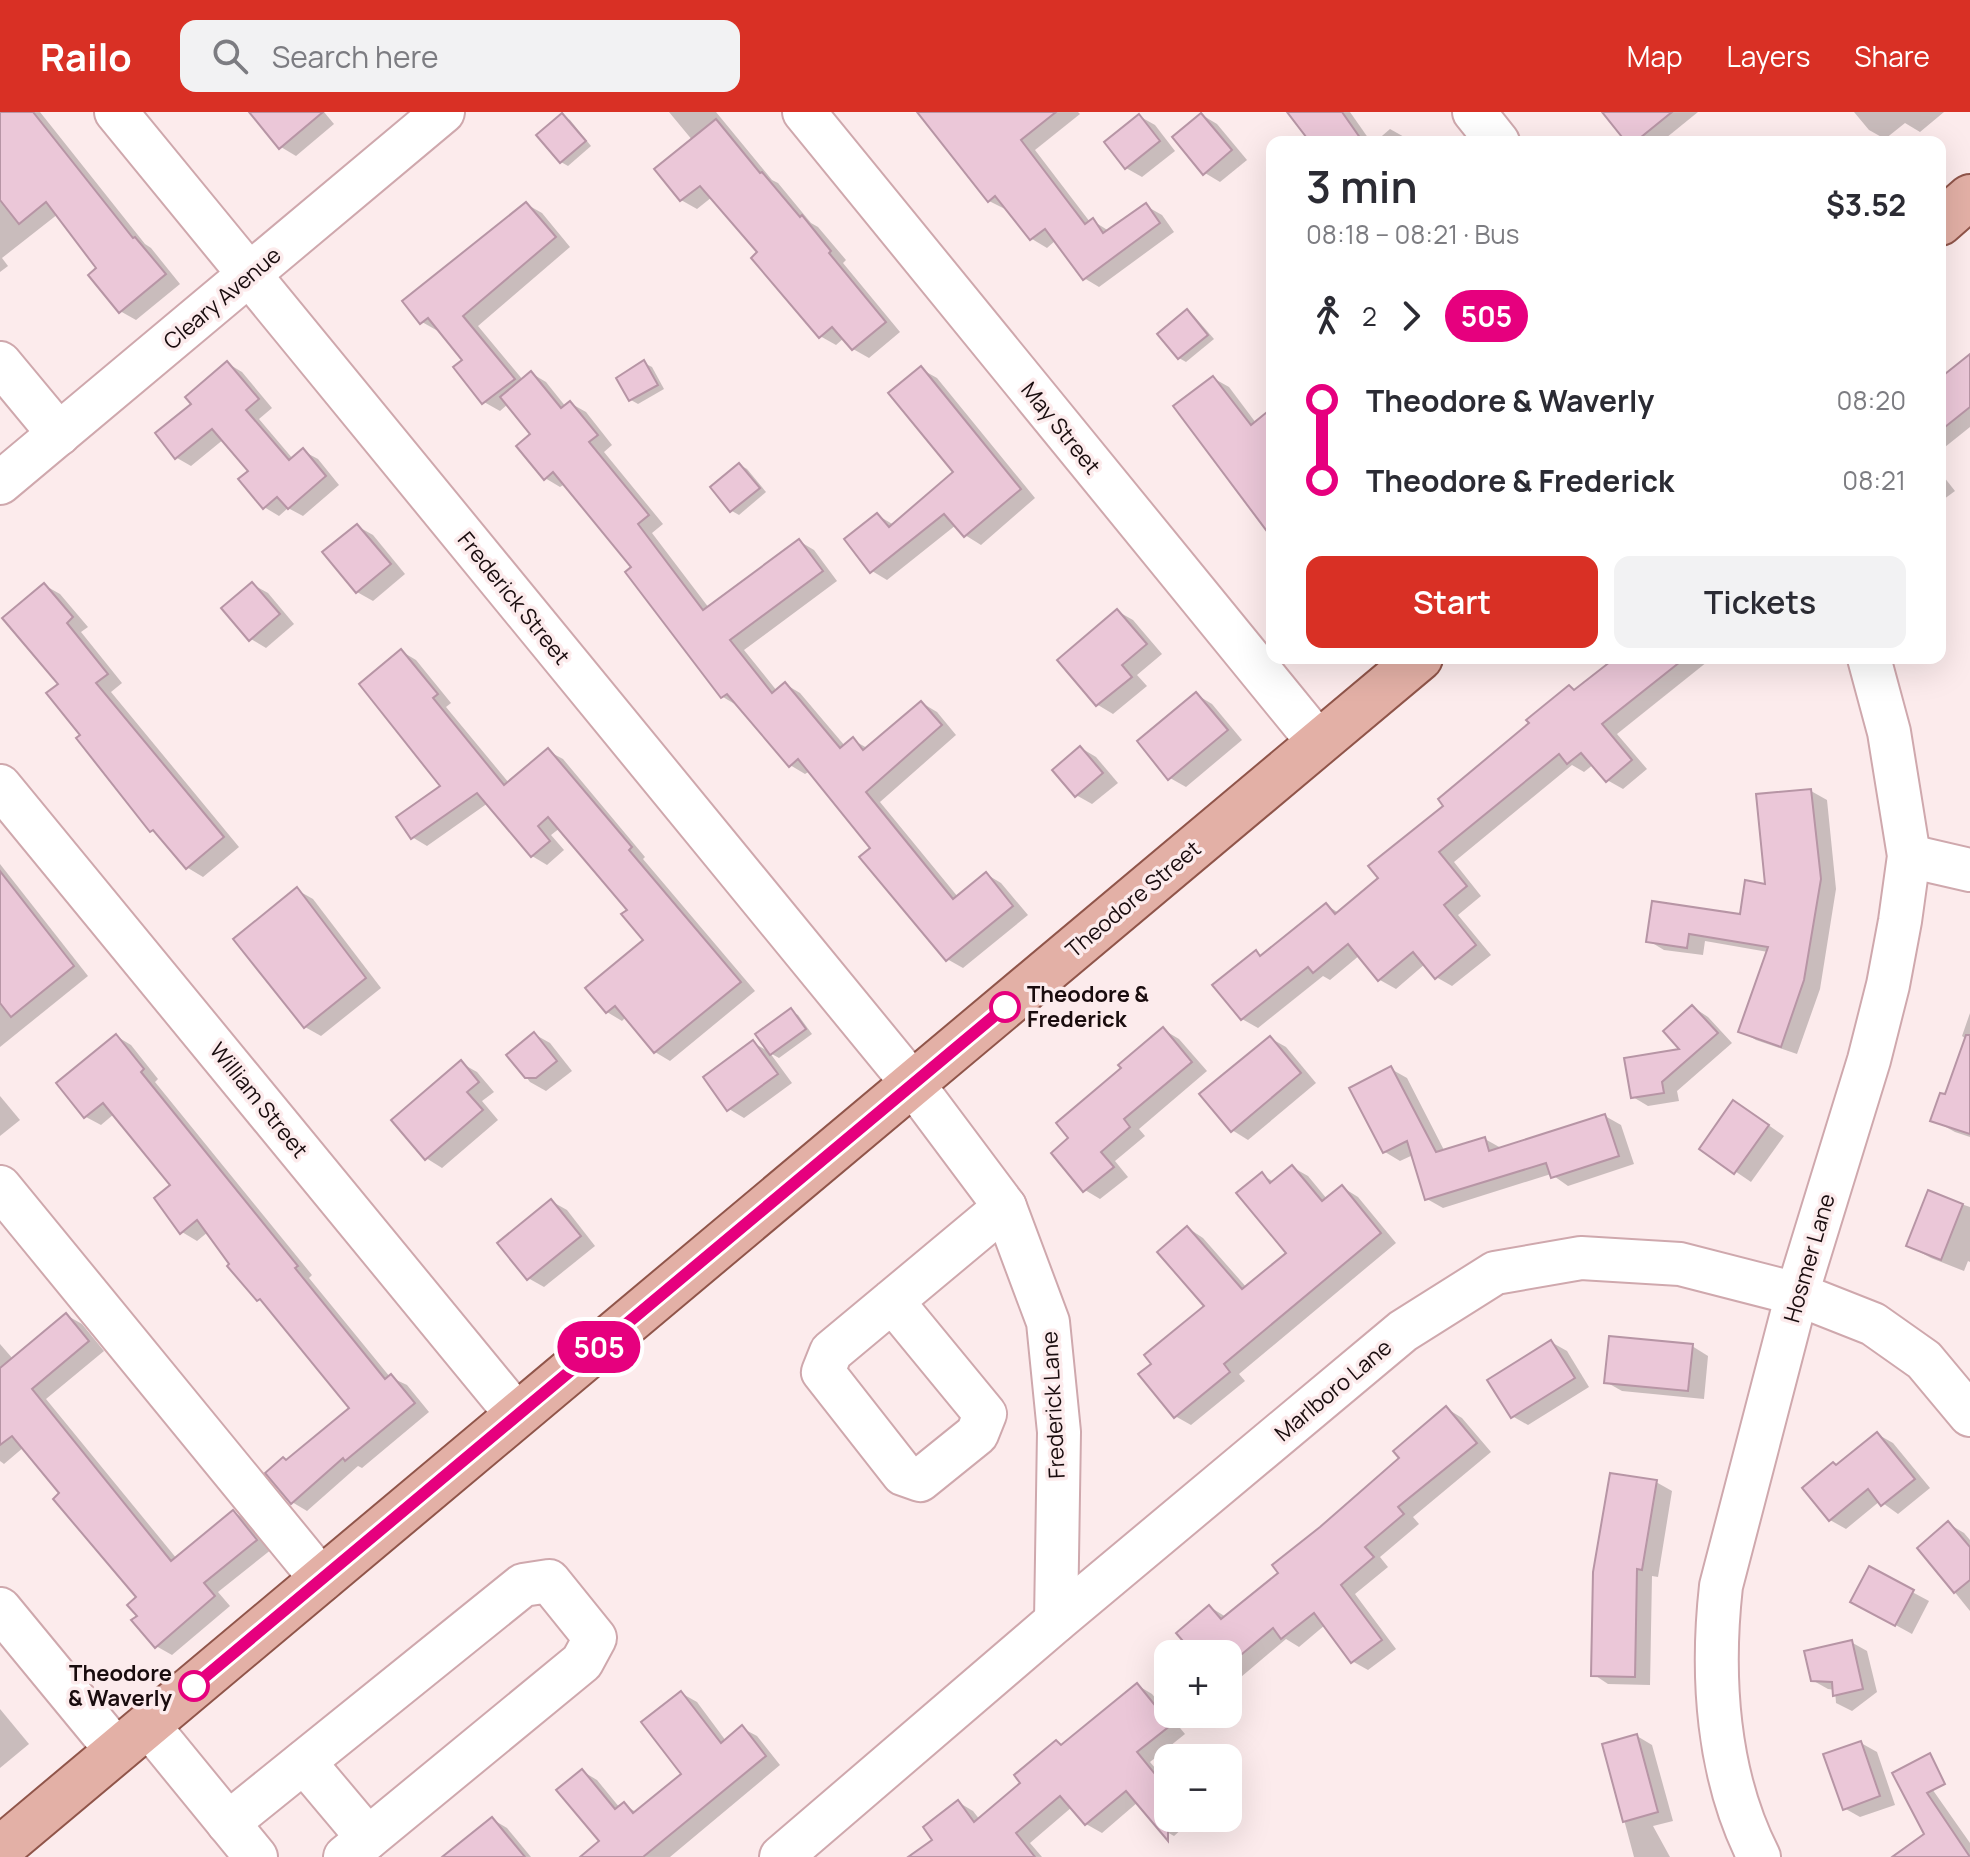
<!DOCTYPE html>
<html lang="en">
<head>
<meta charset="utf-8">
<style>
	:root { --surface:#fff; --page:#f2f2f3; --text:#2b2b33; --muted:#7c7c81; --accent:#d93025 }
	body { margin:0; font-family:Manrope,sans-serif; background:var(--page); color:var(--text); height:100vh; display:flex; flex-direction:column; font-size:30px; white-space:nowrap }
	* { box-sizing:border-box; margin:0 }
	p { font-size:26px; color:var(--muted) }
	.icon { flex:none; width:44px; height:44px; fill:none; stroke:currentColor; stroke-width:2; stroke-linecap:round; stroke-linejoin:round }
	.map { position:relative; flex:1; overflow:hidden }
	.side { position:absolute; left:1266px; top:24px; width:680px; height:528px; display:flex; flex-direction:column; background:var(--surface); border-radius:16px; box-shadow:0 8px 32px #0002 }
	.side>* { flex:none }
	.badge { padding:0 16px; border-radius:26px; font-size:28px; line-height:52px }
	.controls { position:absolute; left:1154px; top:1528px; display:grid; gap:16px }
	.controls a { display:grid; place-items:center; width:88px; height:88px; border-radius:16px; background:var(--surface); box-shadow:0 8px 32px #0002; font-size:40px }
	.map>.badge { position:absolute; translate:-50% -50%; box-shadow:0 0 0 4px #fff }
	.legs { display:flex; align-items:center; gap:12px; height:88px; padding:0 40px; font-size:26px }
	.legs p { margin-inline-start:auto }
	.summary { display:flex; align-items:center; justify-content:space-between; height:136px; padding:0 40px }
	h1 { font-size:44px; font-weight:600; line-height:60px }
	.button { display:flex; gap:16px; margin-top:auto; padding:16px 40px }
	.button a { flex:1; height:92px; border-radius:16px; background:var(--accent); color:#fff; font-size:32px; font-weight:600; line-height:92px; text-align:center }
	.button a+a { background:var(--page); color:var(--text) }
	ul { padding:0 40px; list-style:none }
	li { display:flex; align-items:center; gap:28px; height:80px; font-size:30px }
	li i { display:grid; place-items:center; width:12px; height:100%; margin:0 10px; background:currentColor }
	li i::after { content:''; width:20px; height:20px; margin:-10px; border:6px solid; border-radius:50%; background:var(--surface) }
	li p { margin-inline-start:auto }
	li:first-child i { background:linear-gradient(#0000 50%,currentColor 0) }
	li:last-child i { background:linear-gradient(currentColor 50%,#0000 0) }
	header { display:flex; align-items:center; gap:48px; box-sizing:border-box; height:112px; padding:0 40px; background:var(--accent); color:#fff }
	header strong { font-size:38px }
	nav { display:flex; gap:44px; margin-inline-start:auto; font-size:28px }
	.search { width:560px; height:72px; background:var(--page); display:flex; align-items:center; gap:20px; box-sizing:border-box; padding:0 28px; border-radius:16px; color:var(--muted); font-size:30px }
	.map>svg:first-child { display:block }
	.shadow { fill:#0003 }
	.building { fill:#ebc7d8; stroke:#b795a5; stroke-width:2 }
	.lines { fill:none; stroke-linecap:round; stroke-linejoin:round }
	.minor-casing { stroke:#cfa8ad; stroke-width:46 }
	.major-casing { stroke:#90554a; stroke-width:48 }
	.minor { stroke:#fff; stroke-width:42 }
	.major { stroke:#e3b0a6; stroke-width:44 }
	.line-1-casing { stroke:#fff; stroke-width:18 }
	.line-1 { stroke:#e6007e; stroke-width:12 }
	.stop-1-dot { fill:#fff; stroke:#e6007e; stroke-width:4 }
	.labels { text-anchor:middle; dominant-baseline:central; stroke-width:7; stroke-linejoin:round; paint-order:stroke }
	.street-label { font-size:22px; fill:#190c0e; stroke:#fcebec }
	.stop-label { font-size:22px; font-weight:bold; fill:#190c0e; stroke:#fcebec; text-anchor:start }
</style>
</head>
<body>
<header>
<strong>Railo</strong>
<div class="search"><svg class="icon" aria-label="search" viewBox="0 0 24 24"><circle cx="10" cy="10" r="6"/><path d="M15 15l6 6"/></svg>Search here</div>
<nav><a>Map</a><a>Layers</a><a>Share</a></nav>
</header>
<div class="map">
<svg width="1970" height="1745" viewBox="0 0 1970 1745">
	<rect width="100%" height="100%" fill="#fcebec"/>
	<g class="shadow">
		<polygon points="0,0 40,0 145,132 151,136 180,172 136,208 120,199 99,157 58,102 2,146 8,154 0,160"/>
		<polygon points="251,0 324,0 334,12 296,44 281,35"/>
		<polygon points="669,0 716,0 772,68 778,71 811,111 818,115 846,148 843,151 900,220 869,246 853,237 844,226 836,233 820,224 760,140 712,85 697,97 681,88 693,29"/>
		<polygon points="919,0 1078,0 1080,2 1035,38 1090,110 1093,109 1109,119 1146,94 1162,103 1174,120 1099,175 1084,166 1056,128 1047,136 1032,127 1007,96 1005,97 989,89"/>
		<polygon points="1290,0 1350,0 1371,30 1313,30"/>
		<polygon points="1605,0 1698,0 1661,30 1629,30"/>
		<polygon points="1854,0 1944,0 1920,20 1905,11 1885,27 1869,18"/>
		<polygon points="1202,3 1217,12 1247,48 1220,70 1205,61"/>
		<polygon points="562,4 570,8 591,34 568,54 561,50"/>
		<polygon points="1139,4 1155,13 1175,39 1142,65 1126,56"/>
		<polygon points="1390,17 1406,26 1409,30 1375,30"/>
		<polygon points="526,92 542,101 570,135 478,214 523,268 531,261 546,270 566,295 570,291 586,300 612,333 604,340 663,412 652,421 709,496 799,429 814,438 837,469 744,538 777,579 785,572 800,581 845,634 853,628 867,636 922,591 937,600 956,623 880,690 958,785 986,762 1001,771 1028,803 963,856 947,847 873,736 810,659 805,662 790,653 738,594 723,585 628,460 634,455 565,372 560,375 545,366 533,322 508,292 500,299 484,290 465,248 440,217 438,219 422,210"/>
		<polygon points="1187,200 1194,204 1214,227 1186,250 1179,246"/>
		<polygon points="1970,243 1970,315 1940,339 1940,268"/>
		<polygon points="227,251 242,260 272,296 259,307 293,347 303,339 318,347 339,373 303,404 288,396 279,404 264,395 251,359 224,327 191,354 177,346 194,292"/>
		<polygon points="644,251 652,255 664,277 638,292 631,288"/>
		<polygon points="921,257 937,266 1035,386 981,433 965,423 956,413 887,468 872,459 877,403 894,413 956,360"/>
		<polygon points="1213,266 1229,275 1256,311 1272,298 1272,422"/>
		<polygon points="740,353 747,357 766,380 739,403 732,399"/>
		<polygon points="1940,360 1955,379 1940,390"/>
		<polygon points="357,414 373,423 405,462 373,489 357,480"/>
		<polygon points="252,472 268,481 294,512 266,536 251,527"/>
		<polygon points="44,473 60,482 88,515 81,520 122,571 111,580 239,735 203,765 188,756 160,724 151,718 83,623 60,572"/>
		<polygon points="1117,499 1133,508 1162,542 1137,563 1147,574 1113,602 1098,593"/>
		<polygon points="401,539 416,548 451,591 446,595 509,671 548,639 563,647 645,745 643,747 755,879 670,949 655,940 626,905 622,909 607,900 645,828 629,798 560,716 551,723 564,738 547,753 532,744 488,691 427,734 412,725 443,675"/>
		<polygon points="1618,546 1712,546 1617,622 1647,657 1623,677 1607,668 1594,652 1584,660 1572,653 1454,750 1481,784 1458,803 1491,843 1452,874 1436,865 1425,852 1396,877 1380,868 1360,843 1330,868 1323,864 1258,916 1242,907 1256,841 1263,845 1326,793 1339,801 1381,767 1446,694 1570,575 1577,579"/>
		<polygon points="1197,583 1212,592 1242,628 1186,675 1170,666"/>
		<polygon points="1081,636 1096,645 1118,671 1092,692 1076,683"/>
		<polygon points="1811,679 1827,688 1836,777 1820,877 1797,942 1756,928 1741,919 1768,840 1705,829 1703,843 1664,838 1649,829 1742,804 1767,774"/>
		<polygon points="0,752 88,864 0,935"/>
		<polygon points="297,778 313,787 381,876 321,924 305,915"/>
		<polygon points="1693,895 1708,905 1732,931 1677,979 1679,989 1648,994 1633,985 1683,939"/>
		<polygon points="791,899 798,903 812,922 779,946 770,941 792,971 744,1006 729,997 754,931 771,941"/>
		<polygon points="1970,901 1970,1025 1955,1020 1933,1008 1946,985 1966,927 1962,924"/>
		<polygon points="1164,918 1179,927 1207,959 1139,1017 1145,1024 1115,1049 1128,1065 1100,1087 1085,1078 1071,1026 1124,957"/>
		<polygon points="534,922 550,931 572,959 546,979 530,970 509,943"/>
		<polygon points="116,924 131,933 158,967 155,970 312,1163 309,1166 390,1265 407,1273 429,1300 362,1356 358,1354 307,1399 292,1390 287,1350 352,1296 268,1193 259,1187 208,1120 197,1129 182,1120 173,1074 114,1002 101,1013 86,1005"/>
		<polygon points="1270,926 1286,935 1316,971 1248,1028 1232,1018"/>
		<polygon points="461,951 477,960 494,980 482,989 498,1008 442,1056 426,1046"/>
		<polygon points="1391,957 1407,966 1445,1040 1485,1027 1501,1036 1605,1004 1621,1013 1634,1052 1568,1074 1551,1062 1443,1096 1427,1087 1413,1043 1400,1049 1385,1040"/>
		<polygon points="0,984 20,1008 0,1024"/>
		<polygon points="1750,1000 1784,1024 1751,1070 1701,1036"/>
		<polygon points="1292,1055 1308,1064 1327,1087 1342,1075 1358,1085 1396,1131 1239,1262 1245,1269 1191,1313 1175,1304 1207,1195 1188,1116 1203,1126 1247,1176 1289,1141 1262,1063 1274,1070"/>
		<polygon points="1929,1081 1970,1095 1970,1150 1968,1149 1964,1159 1931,1146 1909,1134"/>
		<polygon points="551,1089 567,1098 595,1134 544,1175 528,1166"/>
		<polygon points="66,1203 82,1212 104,1239 46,1287 177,1447 233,1400 249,1409 272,1437 218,1480 230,1494 172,1543 156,1534 139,1504 139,1485 24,1335 4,1352 0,1349 0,1232 13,1247"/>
		<polygon points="1551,1230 1567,1239 1589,1275 1528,1313 1512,1304"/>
		<polygon points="1692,1234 1708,1244 1704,1287 1622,1279 1606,1270"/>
		<polygon points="1446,1296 1462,1306 1491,1340 1413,1405 1419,1412 1380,1445 1388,1455 1355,1482 1396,1537 1368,1558 1352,1549 1325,1513 1299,1535 1286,1527 1228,1576 1228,1542 1191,1542 1210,1495 1226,1505 1281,1461 1401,1346"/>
		<polygon points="1877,1322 1893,1331 1930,1376 1898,1402 1880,1389 1846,1417 1830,1408 1837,1355"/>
		<polygon points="1656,1370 1672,1379 1658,1465 1652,1464 1650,1573 1608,1572 1593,1562"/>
		<polygon points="1949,1412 1964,1421 1970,1428 1970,1499 1919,1436"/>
		<polygon points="1869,1457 1929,1489 1912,1522 1852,1489"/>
		<polygon points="1851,1530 1867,1539 1877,1580 1852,1599 1836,1591 1835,1578 1828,1577 1812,1568"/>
		<polygon points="1137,1573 1152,1582 1185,1622 1150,1650 1168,1671 1168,1706 1194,1706 1174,1724 1158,1715 1138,1690 1102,1721 1086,1712 1072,1695 1030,1731 1042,1745 928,1745 935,1728 958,1690 973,1699 980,1708 1023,1671 1057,1630 1063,1633"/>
		<polygon points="681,1581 697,1590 726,1629 742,1616 757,1624 780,1653 670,1745 583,1745 602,1729 582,1659 597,1668 620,1696 624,1693 636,1700 684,1663"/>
		<polygon points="0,1597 29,1632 0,1656"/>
		<polygon points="1637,1624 1652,1633 1673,1709 1653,1714 1670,1745 1634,1745 1604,1633"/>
		<polygon points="1861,1631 1877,1640 1895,1693 1860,1705 1844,1696"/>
		<polygon points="1923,1664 1970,1731 1970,1745 1895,1745 1926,1722"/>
		<polygon points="492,1707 507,1716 531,1745 450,1745"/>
	</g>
	<g class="building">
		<polygon points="0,0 33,0 133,126 135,125 166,162 119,201 88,163 96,156 46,90 19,112 0,88"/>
		<polygon points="249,0 323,0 279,37"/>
		<polygon points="917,0 1056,0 1021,28 1085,112 1093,106 1103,121 1146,91 1160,111 1083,168 1045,117 1030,128 995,84 988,90"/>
		<polygon points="1287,0 1342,0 1363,30 1310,30"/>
		<polygon points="1602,0 1672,0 1635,30 1626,30"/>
		<polygon points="562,1 586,29 560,51 536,23"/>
		<polygon points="1201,1 1232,38 1203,63 1172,25"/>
		<polygon points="1139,2 1160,29 1125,57 1104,30"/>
		<polygon points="716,7 760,61 762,60 800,105 802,103 831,139 829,141 886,210 852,238 832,215 819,226 751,146 757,140 700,74 680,89 654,57"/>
		<polygon points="526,90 556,125 463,204 515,267 482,292 453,255 462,248 428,206 420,212 402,189"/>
		<polygon points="1187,197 1208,223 1178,247 1157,222"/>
		<polygon points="1970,242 1970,295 1940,319 1940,266"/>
		<polygon points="644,248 658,273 629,289 616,266"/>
		<polygon points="227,249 259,287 246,298 289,348 303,336 326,364 288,397 277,385 263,397 238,367 248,359 212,317 175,347 155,321 191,292 185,285"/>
		<polygon points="921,254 1021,377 964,425 944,402 870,461 844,427 877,401 889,415 953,360 888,281"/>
		<polygon points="531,259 561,296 570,289 598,323 589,330 649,403 638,412 703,498 799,427 823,459 730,528 772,581 785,570 840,636 853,625 863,638 921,589 942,613 866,680 953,787 986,760 1013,794 946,849 859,745 870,736 798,647 789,655 727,582 721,586 625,460 631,455 553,360 544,368 516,334 530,322 500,285"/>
		<polygon points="1213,264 1251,313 1272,296 1272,426 1173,294"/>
		<polygon points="739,351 760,376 730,400 710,375"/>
		<polygon points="357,412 391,452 356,481 322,440"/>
		<polygon points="252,470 280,502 249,529 221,496"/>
		<polygon points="44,471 73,505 67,511 108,562 96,571 224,725 186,757 153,718 150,720 76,626 80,623 46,581 58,572 2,506"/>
		<polygon points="1117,497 1147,532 1122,553 1132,565 1096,594 1057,548"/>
		<polygon points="401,537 438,582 433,586 504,673 548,636 632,735 629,738 741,870 654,941 615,894 606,901 585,876 643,828 621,802 627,798 548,705 538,714 550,729 531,745 477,681 411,727 396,705 440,674 359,572"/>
		<polygon points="1615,546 1685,546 1602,612 1632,648 1606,670 1581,641 1567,652 1559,642 1439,740 1467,774 1444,793 1476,833 1435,867 1413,840 1378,869 1348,832 1313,861 1308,855 1241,908 1212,873 1256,838 1260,844 1326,791 1335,802 1378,766 1368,754 1443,694 1438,687 1529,611 1526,608 1569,573 1574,578"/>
		<polygon points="1196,580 1228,618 1168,668 1137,629"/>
		<polygon points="1080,634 1103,661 1075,685 1052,658"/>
		<polygon points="1811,677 1821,767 1804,868 1781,935 1738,920 1768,835 1689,822 1687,836 1646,830 1652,789 1740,802 1745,768 1765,772 1756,682"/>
		<polygon points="0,759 74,854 11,905 0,891"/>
		<polygon points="297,775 366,866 304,916 233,827"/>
		<polygon points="1692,893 1718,921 1662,970 1664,981 1631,986 1624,946 1679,937 1663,919"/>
		<polygon points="791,896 806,917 770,943 755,922"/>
		<polygon points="1163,915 1192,950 1124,1007 1130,1015 1101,1040 1114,1055 1083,1080 1051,1041 1068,1026 1056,1011 1121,956 1118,953"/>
		<polygon points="534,920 557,949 536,966 525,966 506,943"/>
		<polygon points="116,922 144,957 141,960 298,1154 295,1156 385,1267 391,1262 415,1291 345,1349 343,1346 291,1392 265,1361 283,1345 286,1348 349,1296 260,1187 257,1189 227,1154 229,1152 197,1108 180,1122 154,1086 170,1073 103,991 84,1006 56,971"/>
		<polygon points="1966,923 1970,923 1970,1022 1930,1009 1940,981 1945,982"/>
		<polygon points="1270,924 1301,961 1231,1020 1199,982"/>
		<polygon points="753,928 778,962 727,999 703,965"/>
		<polygon points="461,948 479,970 467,980 483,998 425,1048 391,1008"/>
		<polygon points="1391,954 1436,1040 1485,1025 1489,1039 1605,1002 1619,1044 1551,1066 1546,1051 1425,1088 1407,1029 1383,1041 1349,976"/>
		<polygon points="1733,988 1769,1013 1734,1062 1699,1037"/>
		<polygon points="1292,1053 1322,1089 1342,1073 1381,1121 1224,1252 1230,1260 1174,1306 1138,1262 1151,1252 1144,1243 1204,1194 1157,1140 1187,1114 1242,1177 1286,1141 1236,1081 1262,1060 1270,1071"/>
		<polygon points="1928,1078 1963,1092 1941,1148 1906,1134"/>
		<polygon points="551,1087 581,1124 527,1168 497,1131"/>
		<polygon points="66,1201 89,1229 32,1277 171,1449 233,1398 257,1428 204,1471 215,1484 155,1536 131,1508 137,1504 127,1493 136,1485 53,1387 59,1381 12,1324 0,1333 0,1256"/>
		<polygon points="1609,1224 1693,1232 1688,1279 1604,1271"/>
		<polygon points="1551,1228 1575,1266 1511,1306 1487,1268"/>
		<polygon points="1446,1294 1477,1331 1398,1395 1404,1402 1365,1435 1374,1445 1341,1473 1382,1528 1351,1551 1314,1501 1281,1527 1273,1516 1242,1542 1194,1542 1176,1521 1209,1493 1221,1507 1278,1461 1272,1453 1320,1415 1399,1346 1393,1339"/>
		<polygon points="1877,1320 1915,1367 1881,1394 1868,1377 1829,1409 1802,1376 1833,1350 1836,1353"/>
		<polygon points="1610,1361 1657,1368 1642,1458 1637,1457 1635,1565 1591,1564 1593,1460"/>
		<polygon points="1948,1409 1970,1435 1970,1468 1954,1481 1917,1436"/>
		<polygon points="1869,1454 1914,1478 1895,1514 1850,1490"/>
		<polygon points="1852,1528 1863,1577 1833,1584 1832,1570 1811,1569 1804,1539"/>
		<polygon points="1137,1571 1171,1613 1137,1640 1168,1678 1168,1729 1126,1679 1085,1713 1060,1684 1016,1721 1035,1745 908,1745 932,1728 923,1715 958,1688 974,1710 1020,1671 1014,1663 1056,1628 1061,1633"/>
		<polygon points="681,1579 721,1631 742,1613 766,1644 643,1745 580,1745 599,1729 556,1678 582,1657 615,1697 624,1690 633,1701 681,1662 641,1610"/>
		<polygon points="1637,1622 1658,1700 1623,1710 1602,1632"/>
		<polygon points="1861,1629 1880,1684 1843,1698 1823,1642"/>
		<polygon points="1930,1641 1945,1672 1927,1681 1970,1745 1892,1745 1924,1722 1892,1661"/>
		<polygon points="492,1705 525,1745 442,1745"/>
	</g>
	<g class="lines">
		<defs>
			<g id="minor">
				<polyline points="116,0 913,972 1005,1095 1048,1210 1059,1320 1056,1509"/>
				<polyline points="804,0 1319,631"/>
				<polyline points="1474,0 1498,30"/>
				<polyline points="0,251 59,322"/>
				<polyline points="0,371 443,0"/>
				<polyline points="0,674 517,1303"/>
				<polyline points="1909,744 1970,758"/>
				<polyline points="0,1075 322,1468"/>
				<polyline points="892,1189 985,1302 977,1322 920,1368 903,1362 823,1260 831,1240 1005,1095"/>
				<polyline points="0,1497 117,1639"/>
				<polyline points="148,1613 256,1745"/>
				<polyline points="304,1650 368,1726"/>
				<polyline points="228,1711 523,1473 549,1469 595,1526 582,1550 345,1745"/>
				<polyline points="781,1745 1056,1509 1403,1219 1495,1161 1581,1146 1680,1152 1797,1182 1873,1212 1924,1248 1970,1303"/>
				<path d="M1759,1745c-42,-82 -48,-181 -38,-271l76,-292 72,-234 19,-75 12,-64 9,-65 -20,-124 -20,-74"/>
			</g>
			<g id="major">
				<polyline points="1940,111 1970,85"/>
				<polyline points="0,1737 1420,546"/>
			</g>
		</defs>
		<use href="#minor" class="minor-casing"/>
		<use href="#major" class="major-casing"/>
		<use href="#minor" class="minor"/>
		<use href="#major" class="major"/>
	</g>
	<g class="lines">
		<defs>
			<polyline id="line-1" points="194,1574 1005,895"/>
		</defs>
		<use href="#line-1" class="line-1-casing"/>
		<use href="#line-1" class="line-1"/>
	</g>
	<g class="stop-1-dot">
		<circle cx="1005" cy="895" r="14"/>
		<circle cx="194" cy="1574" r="14"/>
	</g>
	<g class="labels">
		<g class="street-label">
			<text transform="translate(222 186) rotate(-40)">Cleary Avenue</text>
			<text transform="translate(1061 316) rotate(51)">May Street</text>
			<text transform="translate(514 486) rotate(51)">Frederick Street</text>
			<text transform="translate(1133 787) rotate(-40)">Theodore Street</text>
			<text transform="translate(259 988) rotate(51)">William Street</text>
			<text transform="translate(1809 1146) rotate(-74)">Hosmer Lane</text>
			<text transform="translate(1333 1278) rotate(-40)">Marlboro Lane</text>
			<text transform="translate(1053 1293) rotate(-93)">Frederick Lane</text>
		</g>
		<g class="stop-label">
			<text x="1027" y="882">Theodore &amp;<tspan x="1027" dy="25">Frederick</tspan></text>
			<text x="172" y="1561" text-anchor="end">Theodore<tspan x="172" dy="25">&amp; Waverly</tspan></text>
		</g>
	</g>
</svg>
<div class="controls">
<a>+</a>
<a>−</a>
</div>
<b class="badge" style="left:599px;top:1235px;background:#e6007e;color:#fff">505</b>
<section class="side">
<div class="summary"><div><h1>3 min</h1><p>08:18 – 08:21 · Bus</p></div><b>$3.52</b></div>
<div class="legs"><svg class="icon" aria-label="walk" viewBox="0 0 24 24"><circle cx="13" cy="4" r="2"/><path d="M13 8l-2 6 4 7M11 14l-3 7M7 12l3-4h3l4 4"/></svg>2<svg class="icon" aria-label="forward" viewBox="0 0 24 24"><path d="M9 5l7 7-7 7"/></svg><b class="badge" style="background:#e6007e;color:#fff">505</b></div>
<ul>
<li><i style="color:#e6007e"></i><b>Theodore &amp; Waverly</b><p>08:20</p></li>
<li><i style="color:#e6007e"></i><b>Theodore &amp; Frederick</b><p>08:21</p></li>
</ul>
<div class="button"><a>Start</a><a>Tickets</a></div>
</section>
</div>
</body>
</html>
